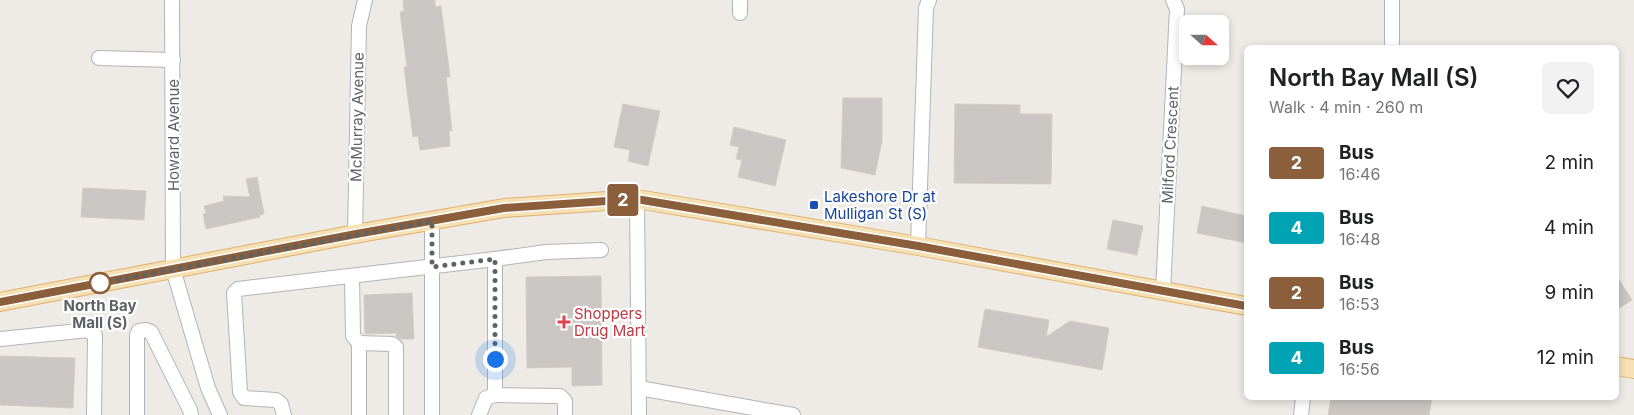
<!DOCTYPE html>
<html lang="en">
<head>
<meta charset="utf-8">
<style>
	:root { --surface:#fff; --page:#f2f2f2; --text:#202124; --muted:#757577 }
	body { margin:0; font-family:Inter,sans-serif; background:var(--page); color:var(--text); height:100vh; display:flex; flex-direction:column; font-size:19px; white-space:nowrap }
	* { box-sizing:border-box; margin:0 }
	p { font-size:16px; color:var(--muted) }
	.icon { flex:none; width:28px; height:28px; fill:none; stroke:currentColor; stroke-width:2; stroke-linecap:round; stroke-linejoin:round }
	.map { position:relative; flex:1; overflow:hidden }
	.details { position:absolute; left:1244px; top:45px; width:375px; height:355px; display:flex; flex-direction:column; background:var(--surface); border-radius:8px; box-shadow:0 2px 8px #0003 }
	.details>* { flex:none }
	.badge { padding:0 10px; border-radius:4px; font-size:18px; line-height:32px }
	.needle { width:32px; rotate:111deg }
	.fabs { position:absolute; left:1179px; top:15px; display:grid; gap:10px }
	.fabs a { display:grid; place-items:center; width:50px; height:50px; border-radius:8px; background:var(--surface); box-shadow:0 2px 8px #0003; font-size:25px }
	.you { position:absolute; width:25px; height:25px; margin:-12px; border:4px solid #fff; border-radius:50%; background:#1a73e8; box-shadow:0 0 0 8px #1a73e833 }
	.map>.badge { position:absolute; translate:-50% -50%; box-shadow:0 0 0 2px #fff }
	.round { display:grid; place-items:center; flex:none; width:52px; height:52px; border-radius:8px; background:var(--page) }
	.head { display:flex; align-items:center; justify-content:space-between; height:85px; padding:0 25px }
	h1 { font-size:24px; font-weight:600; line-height:38px }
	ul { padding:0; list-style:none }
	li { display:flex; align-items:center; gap:15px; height:65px; padding:0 25px }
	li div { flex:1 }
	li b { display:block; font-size:19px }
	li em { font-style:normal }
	li .badge { min-width:55px; font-weight:700; text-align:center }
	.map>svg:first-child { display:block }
	.building { fill:#cac6c3; stroke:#d2ccc5 }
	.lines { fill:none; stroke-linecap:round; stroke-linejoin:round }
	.minor-casing { stroke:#b1b4b6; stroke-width:16 }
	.major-casing { stroke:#e0af6d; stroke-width:20 }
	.minor { stroke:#fff; stroke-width:14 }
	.major { stroke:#f5e1b4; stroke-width:18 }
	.line-casing { stroke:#fff; stroke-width:11 }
	.line { stroke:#8b5e3c; stroke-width:8 }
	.walk { stroke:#5e6264; stroke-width:5; stroke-dasharray:0 9 }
	.transit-dot { fill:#1a4fb4; stroke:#fff; stroke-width:2 }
	.stop-dot { fill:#fff; stroke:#8b5e3c; stroke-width:2.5 }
	.health-dot { fill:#e0444e; stroke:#fff; stroke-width:2 }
	.labels { text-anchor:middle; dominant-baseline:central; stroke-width:4.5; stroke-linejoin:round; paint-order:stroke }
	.street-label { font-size:15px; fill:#5e6264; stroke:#fff }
	.transit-label { font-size:15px; fill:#164399; stroke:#fff; text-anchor:start }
	.stop-label { font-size:15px; font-weight:bold; fill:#5e6264; stroke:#fff }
	.health-label { font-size:15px; fill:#be3a42; stroke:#fff; text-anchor:start }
</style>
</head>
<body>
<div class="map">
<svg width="1634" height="415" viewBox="0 0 1634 415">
	<rect width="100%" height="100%" fill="#eeebe6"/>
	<g class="building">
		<polygon points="403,0 435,0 435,7 441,6 450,77 446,77 452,131 449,131 450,146 420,150 418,136 413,137 404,67 407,67 400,12 404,11"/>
		<polygon points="843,98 882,98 882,141 875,175 841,168"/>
		<polygon points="623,104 660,111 648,166 628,161 630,150 614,147"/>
		<polygon points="955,104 1020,105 1020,114 1052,114 1051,184 954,183"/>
		<polygon points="734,127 786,140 775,186 738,177 742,160 736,159 739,147 730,145"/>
		<polygon points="257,177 264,214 259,215 260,217 206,229 203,214 206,213 204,206 224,201 223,196 250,197 246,179"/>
		<polygon points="83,188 146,191 144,220 81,217"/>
		<polygon points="1202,206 1246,216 1246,243 1197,233"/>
		<polygon points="1113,220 1143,226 1137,255 1107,249"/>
		<polygon points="1616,275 1632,300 1616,310"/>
		<polygon points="601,276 602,385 572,386 572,367 527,368 526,277"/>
		<polygon points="412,293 414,339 400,339 396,336 396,333 365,334 364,295"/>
		<polygon points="985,309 1049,320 1046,337 1070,321 1109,328 1102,370 978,347"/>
		<polygon points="0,356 75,358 73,408 0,405"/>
		<polygon points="1331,398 1432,398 1429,415 1328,415"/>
	</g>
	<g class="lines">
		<defs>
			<g id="minor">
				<polyline points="172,0 173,269 208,388 220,415"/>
				<polyline points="1392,0 1392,48"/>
				<polyline points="740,13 740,0"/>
				<polyline points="99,58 173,60"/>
				<polyline points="637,199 639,415"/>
				<polyline points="432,221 432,415"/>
				<polyline points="355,234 359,26 365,0"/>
				<polyline points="918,246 926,8 929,0"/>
				<polyline points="352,276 353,336 359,343 359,415"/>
				<polyline points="1163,291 1177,9 1173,0"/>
				<polyline points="0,339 88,330 95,335 94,415"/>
				<polyline points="359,343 392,344 396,347 396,415"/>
				<polyline points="639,388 793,415"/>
				<polyline points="137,415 137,335 139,331 146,330 151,332 190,410 191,415"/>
				<polyline points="284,415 281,404 276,400 244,398 240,392 234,293 238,289 495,259"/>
				<polyline points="479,415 486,398 495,395"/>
				<polyline points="565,415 565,401 560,396 495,395 495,259 546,252 601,250"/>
				<polyline points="1301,415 1303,398"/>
			</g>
			<g id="major">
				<polyline points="0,302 355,234 504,208 637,199 918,246 1246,306"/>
				<polyline points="1616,366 1634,369"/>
			</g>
		</defs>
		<use href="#minor" class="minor-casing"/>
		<use href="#major" class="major-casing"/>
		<use href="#minor" class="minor"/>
		<use href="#major" class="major"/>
	</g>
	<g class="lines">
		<defs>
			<polyline id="line" points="0,302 356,234 504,208 636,199 918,246 1246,306"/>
		</defs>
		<use href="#line" class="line-casing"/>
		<use href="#line" class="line"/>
		<polyline class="walk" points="100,283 96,284 432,221 432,267 495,259 495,359"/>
	</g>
	<rect class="transit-dot" x="809" y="200" width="10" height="10" rx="2.5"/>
	<circle class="stop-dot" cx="100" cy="283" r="10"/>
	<path class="health-dot" d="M561.5 314.5h5v5h5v5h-5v5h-5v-5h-5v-5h5z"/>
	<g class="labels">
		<g class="street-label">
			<text transform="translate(357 117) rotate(-89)">McMurray Avenue</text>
			<text transform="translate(173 135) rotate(-90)">Howard Avenue</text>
			<text transform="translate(1170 145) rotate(-87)">Milford Crescent</text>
		</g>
		<g class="transit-label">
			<text x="824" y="196">Lakeshore Dr at<tspan x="824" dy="17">Mulligan St (S)</tspan></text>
		</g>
		<g class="stop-label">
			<text x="100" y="305">North Bay<tspan x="100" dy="17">Mall (S)</tspan></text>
		</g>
		<g class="health-label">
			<text x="574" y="313">Shoppers<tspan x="574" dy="17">Drug Mart</tspan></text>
		</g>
	</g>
</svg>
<div class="fabs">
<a><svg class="needle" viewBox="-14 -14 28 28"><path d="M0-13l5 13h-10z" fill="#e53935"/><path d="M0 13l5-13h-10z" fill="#757577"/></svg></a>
</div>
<div class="you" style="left:495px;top:359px"></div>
<b class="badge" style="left:623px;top:200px;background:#8b5e3c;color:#fff">2</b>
<section class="details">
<div class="head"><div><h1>North Bay Mall (S)</h1><p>Walk · 4 min · 260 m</p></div><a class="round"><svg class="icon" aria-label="heart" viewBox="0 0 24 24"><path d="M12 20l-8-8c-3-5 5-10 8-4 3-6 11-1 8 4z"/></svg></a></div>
<ul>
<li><span class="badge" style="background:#8b5e3c;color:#fff">2</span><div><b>Bus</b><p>16:46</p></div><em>2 min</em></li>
<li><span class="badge" style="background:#00a3b4;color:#fff">4</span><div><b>Bus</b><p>16:48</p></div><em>4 min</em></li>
<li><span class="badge" style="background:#8b5e3c;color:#fff">2</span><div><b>Bus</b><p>16:53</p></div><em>9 min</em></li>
<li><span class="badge" style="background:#00a3b4;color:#fff">4</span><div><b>Bus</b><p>16:56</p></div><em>12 min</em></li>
</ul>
</section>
</div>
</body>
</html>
